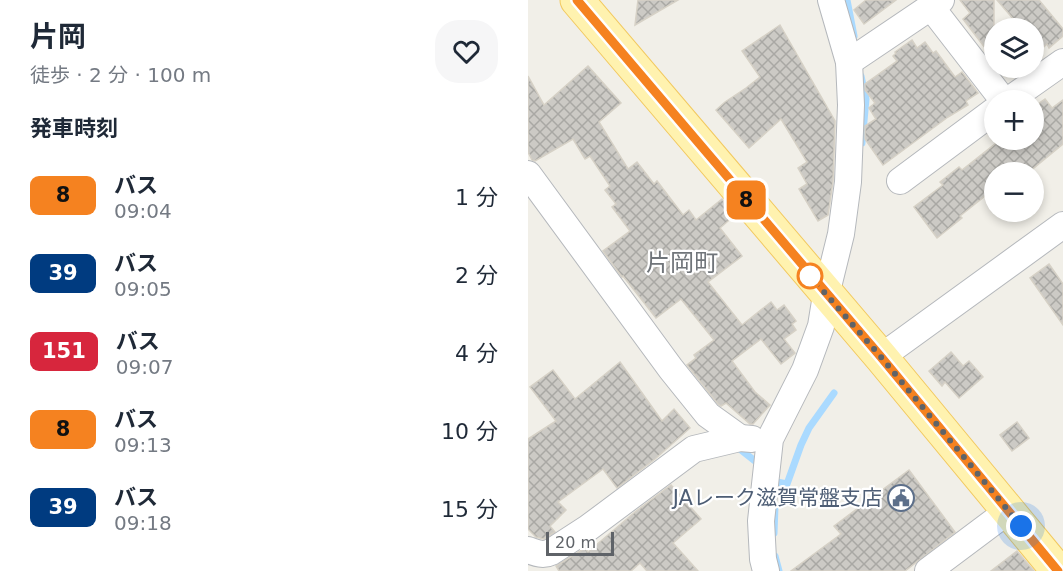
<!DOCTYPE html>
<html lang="ja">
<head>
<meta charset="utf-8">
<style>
	:root { --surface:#fff; --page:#f6f6f7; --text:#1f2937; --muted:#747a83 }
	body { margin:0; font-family:"DejaVu Sans","Noto Sans JP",sans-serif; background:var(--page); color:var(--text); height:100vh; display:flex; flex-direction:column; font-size:22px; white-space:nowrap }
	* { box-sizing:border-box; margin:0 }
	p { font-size:20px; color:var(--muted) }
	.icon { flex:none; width:33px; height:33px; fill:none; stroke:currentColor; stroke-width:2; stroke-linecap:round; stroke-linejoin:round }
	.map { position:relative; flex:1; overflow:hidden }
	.details { display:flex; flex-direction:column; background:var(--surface); width:528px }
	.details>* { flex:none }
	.badge { padding:0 12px; border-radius:9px; font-size:21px; line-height:39px }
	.tools { position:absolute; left:456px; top:18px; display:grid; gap:12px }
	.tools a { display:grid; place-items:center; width:60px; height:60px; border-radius:50%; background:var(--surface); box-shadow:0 3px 9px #0003; font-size:30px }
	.scale { position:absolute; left:18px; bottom:15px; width:68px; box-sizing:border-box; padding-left:6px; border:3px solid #5f6368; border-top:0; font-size:16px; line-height:21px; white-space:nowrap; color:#5f6368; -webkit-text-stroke:4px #fff; paint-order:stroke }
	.you { position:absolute; width:30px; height:30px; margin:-15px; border:4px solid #fff; border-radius:50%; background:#1a73e8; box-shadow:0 0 0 9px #1a73e833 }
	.map>.badge { position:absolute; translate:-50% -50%; box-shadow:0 0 0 3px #fff }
	h2 { padding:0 30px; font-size:22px; line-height:54px }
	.round { display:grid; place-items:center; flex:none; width:63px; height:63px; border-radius:24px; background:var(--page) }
	.head { display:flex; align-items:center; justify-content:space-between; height:102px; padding:0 30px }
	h1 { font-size:28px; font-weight:700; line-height:45px }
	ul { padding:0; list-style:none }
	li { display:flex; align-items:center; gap:18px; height:78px; padding:0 30px }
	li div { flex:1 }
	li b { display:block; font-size:22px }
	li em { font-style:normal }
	li .badge { min-width:66px; font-weight:700; text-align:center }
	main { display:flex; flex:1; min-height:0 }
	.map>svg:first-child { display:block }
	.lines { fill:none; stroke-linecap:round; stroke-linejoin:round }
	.stream { stroke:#aadaff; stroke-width:7 }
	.building { fill:url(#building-cross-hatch); stroke:#d6d1c6; stroke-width:1.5 }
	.street-casing { stroke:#b5b8bc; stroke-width:28 }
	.primary-casing { stroke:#f2c960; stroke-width:35 }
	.street { stroke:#fff; stroke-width:26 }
	.primary { stroke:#fff2af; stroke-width:33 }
	.line-casing { stroke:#fff; stroke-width:14 }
	.line { stroke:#f58220; stroke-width:9 }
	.walk { stroke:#5f6368; stroke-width:6; stroke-dasharray:0 10.8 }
	.stop-dot { fill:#fff; stroke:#f58220; stroke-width:3 }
	.labels { text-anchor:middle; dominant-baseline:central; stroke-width:4.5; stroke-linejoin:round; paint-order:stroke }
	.service-label { font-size:21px; fill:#4e5e75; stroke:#fff; text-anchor:end }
	.quarter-label { font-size:24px; fill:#70757a; stroke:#fff }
</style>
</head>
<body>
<main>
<section class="details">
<div class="head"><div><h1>片岡</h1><p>徒歩 · 2 分 · 100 m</p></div><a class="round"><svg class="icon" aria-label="heart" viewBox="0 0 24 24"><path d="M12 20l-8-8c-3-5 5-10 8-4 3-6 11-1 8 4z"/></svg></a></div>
<h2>発車時刻</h2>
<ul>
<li><span class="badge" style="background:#f58220;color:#111">8</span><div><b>バス</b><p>09:04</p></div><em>1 分</em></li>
<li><span class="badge" style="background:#003b80;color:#fff">39</span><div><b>バス</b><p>09:05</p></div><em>2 分</em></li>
<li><span class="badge" style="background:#d7263d;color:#fff">151</span><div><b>バス</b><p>09:07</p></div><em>4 分</em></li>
<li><span class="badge" style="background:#f58220;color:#111">8</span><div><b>バス</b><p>09:13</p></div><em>10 分</em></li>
<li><span class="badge" style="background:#003b80;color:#fff">39</span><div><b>バス</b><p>09:18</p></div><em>15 分</em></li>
</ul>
</section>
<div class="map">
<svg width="535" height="571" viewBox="0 0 535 571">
	<defs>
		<pattern id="building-cross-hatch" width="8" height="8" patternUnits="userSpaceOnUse" patternTransform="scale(1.5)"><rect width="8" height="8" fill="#cccac5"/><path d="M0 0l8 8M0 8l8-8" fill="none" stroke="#a9a8a4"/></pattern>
	</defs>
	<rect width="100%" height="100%" fill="#f1efe8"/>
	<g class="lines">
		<g class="stream">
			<polyline points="319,0 326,36"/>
			<polyline points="333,76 338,99 334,143"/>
			<polyline points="208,446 232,465"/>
			<polyline points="245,477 249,482 259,484 273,445 281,428 306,393"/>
			<polyline points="246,533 247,506"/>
			<polyline points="247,556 251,571"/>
		</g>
	</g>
	<g class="building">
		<polygon points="110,0 150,0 107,25"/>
		<polygon points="338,0 368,0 336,24 326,10"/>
		<polygon points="432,0 466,0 466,65 459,55 461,53 435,19 442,13"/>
		<polygon points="469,0 511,0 535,29 535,36 521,48 519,44 506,56 506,28 493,28"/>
		<polygon points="252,25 307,121 305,181 300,215 290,221 271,189 279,184 270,168 279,162 253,119 221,148 188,110 197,102 218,88 232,77 214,51"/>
		<polygon points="384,40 389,48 397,42 405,53 408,51 427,77 434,72 450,93 438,101 440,105 420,117 355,165 337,139 337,126 348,119 341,108 347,103 337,90 337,84 369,61 365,56 368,53 367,52"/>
		<polygon points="60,66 93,103 71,122 100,169 109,162 126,184 129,181 155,215 161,210 168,220 194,199 207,215 192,228 214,256 180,282 214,325 243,302 249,310 256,305 268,321 264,324 268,330 256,339 267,353 253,364 233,339 204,361 227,392 242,405 225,424 222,424 198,403 193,406 190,404 159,365 168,358 166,355 186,340 153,299 128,318 95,276 94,277 75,251 102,231 84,207 88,204 77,190 82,186 62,156 57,159 45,139 7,161 4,160 0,152 0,76 16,105"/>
		<polygon points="517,99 524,108 535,100 535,144 501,172 466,172 466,189 432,216 434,218 409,238 386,207 415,185 412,182 431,167 434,170 472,140 506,140 506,107"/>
		<polygon points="521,264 535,284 535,325 502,278"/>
		<polygon points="423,352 435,366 441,361 455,377 431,398 417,382 414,386 401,371"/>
		<polygon points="92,362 134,421 146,409 162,428 127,459 89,488 75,469 30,502 38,510 22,526 27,532 16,539 8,537 0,529 0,439 28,421 2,387 25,370 47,399"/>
		<polygon points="489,422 501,438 484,451 472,435"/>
		<polygon points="381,470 427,532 377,571 263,571 313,534 306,526"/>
		<polygon points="143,485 173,519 145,543 170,571 119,571 112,563 103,571 31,571 28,566 57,548 60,552 107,512"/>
		<polygon points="489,551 506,571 463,571"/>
	</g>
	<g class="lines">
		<defs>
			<g id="street">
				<polyline points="403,7 475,100"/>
				<polyline points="321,62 413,0"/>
				<polyline points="481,100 535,62"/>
				<polyline points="0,174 143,369 180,415 212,438"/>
				<polyline points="372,181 466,111"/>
				<polyline points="353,357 535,225"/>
				<path d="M0,550c8,3 15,6 23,2l37,-24 106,-79 46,-11 12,1"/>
				<polyline points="238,571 235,559 233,521 242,439 277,370 293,326 298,295 313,234 320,182 323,105 321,62 303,0"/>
				<polyline points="400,571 480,511"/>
			</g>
			<polyline id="primary" points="49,0 353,357 530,571"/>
		</defs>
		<use href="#street" class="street-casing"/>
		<use href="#primary" class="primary-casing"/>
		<use href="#street" class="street"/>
		<use href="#primary" class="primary"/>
	</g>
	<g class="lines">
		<defs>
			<polyline id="line" points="49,0 353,357 530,571"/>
		</defs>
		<use href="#line" class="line-casing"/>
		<use href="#line" class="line"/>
		<polyline class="walk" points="282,276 353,357 493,526"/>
	</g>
	<defs>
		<symbol id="civic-ring" viewBox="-11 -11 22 22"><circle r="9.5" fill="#fff" stroke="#5c6f8a" stroke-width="1.5"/><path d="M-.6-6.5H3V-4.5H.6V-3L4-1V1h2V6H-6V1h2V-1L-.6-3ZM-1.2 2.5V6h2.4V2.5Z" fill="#5c6f8a"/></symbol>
	</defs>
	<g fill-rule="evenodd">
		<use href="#civic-ring" x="358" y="483" width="30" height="30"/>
	</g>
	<circle class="stop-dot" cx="282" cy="276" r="12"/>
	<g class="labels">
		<g class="service-label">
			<text x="354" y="498">JAレーク滋賀常盤支店</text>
		</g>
		<g class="quarter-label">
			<text x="154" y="263">片岡町</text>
		</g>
	</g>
</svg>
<div class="tools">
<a><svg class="icon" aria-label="layers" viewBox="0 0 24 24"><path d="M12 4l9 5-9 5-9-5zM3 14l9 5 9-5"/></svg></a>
<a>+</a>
<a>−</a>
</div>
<div class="scale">20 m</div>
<div class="you" style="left:493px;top:526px"></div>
<b class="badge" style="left:218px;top:200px;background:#f58220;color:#111">8</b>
</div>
</main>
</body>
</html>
